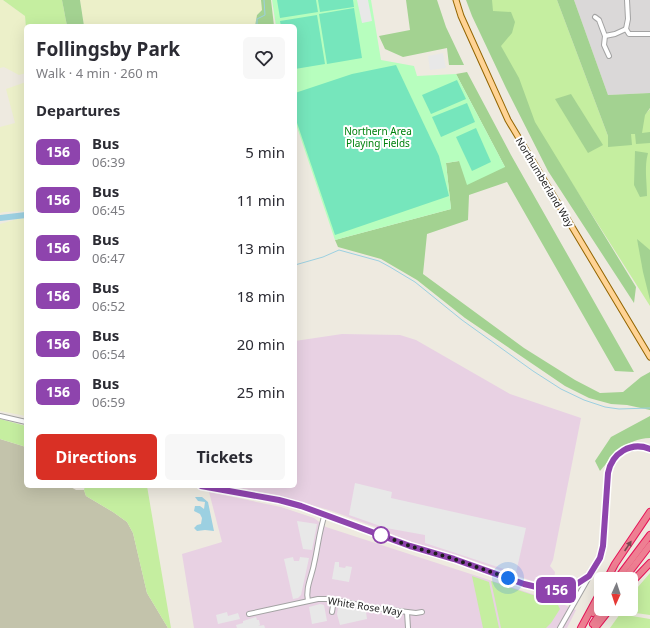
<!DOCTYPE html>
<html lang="en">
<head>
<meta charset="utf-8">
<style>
	:root { --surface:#fff; --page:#f7f7f7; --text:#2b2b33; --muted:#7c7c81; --accent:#d93025 }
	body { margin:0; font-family:"Noto Sans",sans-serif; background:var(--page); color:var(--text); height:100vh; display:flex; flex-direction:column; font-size:15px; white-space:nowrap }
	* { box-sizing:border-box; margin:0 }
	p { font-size:13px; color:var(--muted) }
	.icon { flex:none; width:22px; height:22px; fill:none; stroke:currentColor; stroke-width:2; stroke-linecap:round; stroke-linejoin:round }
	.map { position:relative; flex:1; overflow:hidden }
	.sheet { position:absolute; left:24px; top:24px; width:273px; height:464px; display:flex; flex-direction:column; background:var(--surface); border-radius:6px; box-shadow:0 4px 16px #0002 }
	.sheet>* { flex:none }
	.badge { padding:0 8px; border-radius:6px; font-size:14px; line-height:26px }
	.needle { width:26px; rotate:183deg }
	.fabs { position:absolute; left:594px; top:572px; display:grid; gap:8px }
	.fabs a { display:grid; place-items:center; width:44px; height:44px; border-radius:6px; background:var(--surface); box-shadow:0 4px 16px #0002; font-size:20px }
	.you { position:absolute; width:20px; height:20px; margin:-10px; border:3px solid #fff; border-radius:50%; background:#1a73e8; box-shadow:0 0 0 6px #1a73e833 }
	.map>.badge { position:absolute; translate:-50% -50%; box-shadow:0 0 0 2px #fff }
	h2 { padding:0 12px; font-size:15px; line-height:36px }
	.round { display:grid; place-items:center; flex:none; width:42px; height:42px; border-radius:6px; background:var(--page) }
	.summary { display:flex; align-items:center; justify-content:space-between; height:68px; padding:0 12px }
	h1 { font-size:19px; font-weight:700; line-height:30px }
	.button { display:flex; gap:8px; margin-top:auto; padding:8px 12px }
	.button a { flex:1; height:46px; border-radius:6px; background:var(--accent); color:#fff; font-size:16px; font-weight:700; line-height:46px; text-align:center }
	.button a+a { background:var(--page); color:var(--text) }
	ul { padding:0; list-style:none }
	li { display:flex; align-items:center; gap:12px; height:48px; padding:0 12px }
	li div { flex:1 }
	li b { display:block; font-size:15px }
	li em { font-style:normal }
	li .badge { min-width:44px; font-weight:700; text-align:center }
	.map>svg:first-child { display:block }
	.residential { fill:#dad8d8 }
	.industrial { fill:#e8d1e3 }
	.construction { fill:#c3c3ab }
	.farmland { fill:#ecf0c9 }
	.grass { fill:#c5eea0 }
	.forest { fill:#a3d291 }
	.park { fill:#b7febe }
	.pitch { fill:#76e6bc }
	.parking { fill:#e8e8e8 }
	.water { fill:#9cd0e1 }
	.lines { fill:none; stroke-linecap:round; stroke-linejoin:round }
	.stream { stroke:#9cd0e1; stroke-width:1 }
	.river { stroke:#9cd0e1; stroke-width:6 }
	.minor-casing { stroke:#a3a3a3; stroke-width:6 }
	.major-casing { stroke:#936500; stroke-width:7 }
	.highway-casing { stroke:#e61458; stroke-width:8 }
	.minor { stroke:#fff; stroke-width:4 }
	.major { stroke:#ffd394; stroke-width:5 }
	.highway { stroke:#ee7f92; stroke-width:6 }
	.oneway { fill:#7a4951 }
	.line-casing { stroke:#fff; stroke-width:9 }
	.line { stroke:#8e44ad; stroke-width:6 }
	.walk { stroke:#1c1c1c; stroke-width:4; stroke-dasharray:0 7.2 }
	.stop-dot { fill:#fff; stroke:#8e44ad; stroke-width:2 }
	.labels { text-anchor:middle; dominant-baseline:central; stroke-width:4; stroke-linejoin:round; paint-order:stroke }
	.park-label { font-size:10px; fill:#01820e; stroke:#fff }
	.street-label { font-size:10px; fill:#1c1c1c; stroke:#fff }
</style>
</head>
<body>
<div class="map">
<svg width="650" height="628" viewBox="0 0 650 628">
	<rect width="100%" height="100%" fill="#eeeae0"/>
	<polygon class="residential" points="574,0 650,0 650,93 608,95"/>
	<g class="industrial">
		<polygon points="342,334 400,335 416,340 510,394 581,418 553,560 550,566 555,572 553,585 529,580 460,556 405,540 378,528 332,511 284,497 229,486 295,486 295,341"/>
		<polygon points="209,492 281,507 314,518 326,527 560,603 576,610 567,628 194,628 182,554 222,542"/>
	</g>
	<polygon class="construction" points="0,439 26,447 26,486 69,486 76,490 84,490 86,496 113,512 127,522 133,533 147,593 168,628 0,628"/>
	<g class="farmland">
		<polygon points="0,0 3,0 25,16 26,28 26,73 19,75 4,67 0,68"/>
		<polygon points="80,0 261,0 262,10 257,15 255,26 84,26"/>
		<polygon points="26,82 26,211 4,212 0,213 0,127 15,123 6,89"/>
		<polygon points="26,218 26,416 0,411 0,224 17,219"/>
	</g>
	<g class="grass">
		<polygon points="3,0 62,0 67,26 26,26 26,28 25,16"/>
		<polygon points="483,0 557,0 608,136 645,114 650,109 650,306 526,111"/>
		<polygon points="0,419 26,426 26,447 0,439"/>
		<polygon points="85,486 147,486 171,628 168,628 147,593 133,533 127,522 113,512 86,496 84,490"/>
		<polygon points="650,573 650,615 621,611 622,609 631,609 631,595"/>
		<polygon points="472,576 489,582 499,628 483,628"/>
		<polygon points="491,581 557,603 560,609 551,623 546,628 501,628"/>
		<polygon points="620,614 650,619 650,628 610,628"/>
	</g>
	<g class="forest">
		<polygon points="62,0 80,0 84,26 67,26"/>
		<polygon points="261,0 271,0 274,26 255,26 257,15 262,10"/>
		<polygon points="406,0 437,0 446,27 464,65 449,65 447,48 403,57 385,49 379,36 410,30"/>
		<polygon points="466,0 492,0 493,11 511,12 515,22 512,33 501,46 519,78 535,122 636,287 634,303 548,171 506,88 472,16"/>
		<polygon points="557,0 574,0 608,95 650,93 650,108 645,115 642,133 650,132 650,143 636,144 635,134 631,134 632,145 608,147 608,136"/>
		<polygon points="467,72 511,155 634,372 615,371 507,182 469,195 468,220 427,234 423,274 524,348 575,380 600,393 623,392 641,377 650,372 650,410 627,405 611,404 589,398 565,386 465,318 417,280 381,259 338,247 335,240 451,209 446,163 459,161 505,167 456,74"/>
		<polygon points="571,94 603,145 588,153 555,99"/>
		<path d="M635,151l13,2c-4,14 -1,28 -1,43l-7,1 -6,-12z"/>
		<polygon points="637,239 650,250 650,300 643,272"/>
		<path d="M650,416v22c-25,1 -35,16 -50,33l-5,-10 16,-24z"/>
	</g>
	<polygon class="park" points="272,0 371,0 381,60 414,66 417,76 456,74 505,167 467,185 459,161 446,163 451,209 335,240 295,121 295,26 276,26"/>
	<g class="pitch">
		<polygon points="277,0 316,0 318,12 280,18"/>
		<polygon points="318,0 353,0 354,7 320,12"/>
		<polygon points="354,8 362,58 327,64 319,14"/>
		<polygon points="317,15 325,64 295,69 295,26 281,26 280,21"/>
		<polygon points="396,65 439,156 449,196 335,235 295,117 295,93 352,74"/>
		<polygon points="457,80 466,99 431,114 422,95"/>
		<polygon points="467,103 475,122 441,137 432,117"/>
		<polygon points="476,128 491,162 472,171 456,137"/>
	</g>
	<g class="parking">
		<polygon points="357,0 368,0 372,21 362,23"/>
		<polygon points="443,53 446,68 430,70 428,56"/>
		<polygon points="355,483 392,492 391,498 526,528 516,573 425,543 425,535 386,528 349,515"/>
		<polygon points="297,521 317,524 312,550 303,549"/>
		<polygon points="293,557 294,561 299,561 300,557 309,558 301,595 298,598 293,599 284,559"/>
		<polygon points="335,562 339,562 339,567 345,568 346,566 352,567 349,582 332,579"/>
		<polygon points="320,604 324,605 327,621 312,624 309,607"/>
		<polygon points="341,607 366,612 367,619 340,625 337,614 338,608"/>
		<polygon points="227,612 228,616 238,613 240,619 218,624 216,615"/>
		<polygon points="256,617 257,620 259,620 260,625 258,626 264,625 265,628 237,628 236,625 243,623 243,621"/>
	</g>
	<polygon class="water" points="195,497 202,497 208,502 214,531 205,530 197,531 194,528 197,525 201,524 202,518 200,514 194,511 195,506 200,506 204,509 205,502 198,501"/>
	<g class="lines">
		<g class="stream">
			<polyline points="257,26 257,19 265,15 264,0"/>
			<polyline points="295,265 323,257 339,250 379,261 390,267 415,282 462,320 533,371 561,389 584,400 605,407 619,409 650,408"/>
		</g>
		<polyline class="river" points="0,218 26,215"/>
		<defs>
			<g id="minor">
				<polyline points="595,17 599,20 605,36 615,34 626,29"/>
				<polyline points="626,29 628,19 627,0"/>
				<polyline points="626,29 629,34 650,34"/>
				<polyline points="605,36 604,45 609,56"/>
				<polyline points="0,416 26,422"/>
				<path d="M201,486l78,14 22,6 109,40 44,13 70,25 21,5 12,1 15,-3 17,-11 11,-18 3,-12 5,-73c5,-24 21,-26 42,-26"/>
				<path d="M308,601c-3,-13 4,-25 6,-37 4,-17 5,-33 11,-50"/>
				<polyline points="332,612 334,600"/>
				<polyline points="407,612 408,628"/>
				<polyline points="249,614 318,599 330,599 374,608 416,613 422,612"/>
				<polyline points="560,628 589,577"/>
			</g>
			<polyline id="major" points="456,0 461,16 508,120 650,357"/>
			<g id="highway">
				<polyline points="607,579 615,564 650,512"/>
				<polyline points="617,579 650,535"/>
				<polyline points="624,579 650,545"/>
				<polyline points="631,583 650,563"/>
				<polyline points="593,613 601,601"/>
				<polyline points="593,624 603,609"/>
				<polyline points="581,628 601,591"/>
				<polyline points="595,628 610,609"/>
			</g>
		</defs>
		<use href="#minor" class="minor-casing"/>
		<use href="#major" class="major-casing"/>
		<use href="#highway" class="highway-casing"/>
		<use href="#minor" class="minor"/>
		<use href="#major" class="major"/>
		<use href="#highway" class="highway"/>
	</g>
	<defs><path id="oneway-solid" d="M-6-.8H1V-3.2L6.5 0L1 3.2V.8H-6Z"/></defs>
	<use class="oneway" href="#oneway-solid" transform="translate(628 546) rotate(-56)"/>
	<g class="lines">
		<defs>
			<path id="line" d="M201,486l78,14 22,6 109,40 44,13 70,25 21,5 12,1 15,-3 17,-11 11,-18 3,-12 5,-73c4,-20 23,-32 42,-24"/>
		</defs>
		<use href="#line" class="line-casing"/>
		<use href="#line" class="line"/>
		<polyline class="walk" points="381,535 410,546 454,559 508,578"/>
	</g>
	<circle class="stop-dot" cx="381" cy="535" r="8"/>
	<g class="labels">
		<g class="park-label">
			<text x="378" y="131">Northern Area<tspan x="378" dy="12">Playing Fields</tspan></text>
		</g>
		<g class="street-label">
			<text transform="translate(545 182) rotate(59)">Northumberland Way</text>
			<text transform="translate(365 606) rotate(9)">White Rose Way</text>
		</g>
	</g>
</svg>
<div class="fabs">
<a><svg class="needle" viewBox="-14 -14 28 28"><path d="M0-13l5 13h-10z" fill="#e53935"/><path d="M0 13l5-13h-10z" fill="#7c7c81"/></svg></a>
</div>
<div class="you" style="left:508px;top:578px"></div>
<b class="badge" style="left:556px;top:590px;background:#8e44ad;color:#fff">156</b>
<section class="sheet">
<div class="summary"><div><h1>Follingsby Park</h1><p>Walk · 4 min · 260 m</p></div><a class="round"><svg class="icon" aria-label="heart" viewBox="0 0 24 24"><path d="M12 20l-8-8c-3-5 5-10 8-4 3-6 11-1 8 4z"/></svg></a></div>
<h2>Departures</h2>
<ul>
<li><span class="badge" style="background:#8e44ad;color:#fff">156</span><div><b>Bus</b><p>06:39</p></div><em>5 min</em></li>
<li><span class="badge" style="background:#8e44ad;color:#fff">156</span><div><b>Bus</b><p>06:45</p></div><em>11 min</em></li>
<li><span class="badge" style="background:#8e44ad;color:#fff">156</span><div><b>Bus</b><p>06:47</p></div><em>13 min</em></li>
<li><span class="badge" style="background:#8e44ad;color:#fff">156</span><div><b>Bus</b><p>06:52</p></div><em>18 min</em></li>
<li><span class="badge" style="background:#8e44ad;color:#fff">156</span><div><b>Bus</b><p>06:54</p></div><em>20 min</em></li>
<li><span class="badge" style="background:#8e44ad;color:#fff">156</span><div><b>Bus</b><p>06:59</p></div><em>25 min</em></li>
</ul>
<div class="button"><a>Directions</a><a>Tickets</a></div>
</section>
</div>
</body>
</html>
